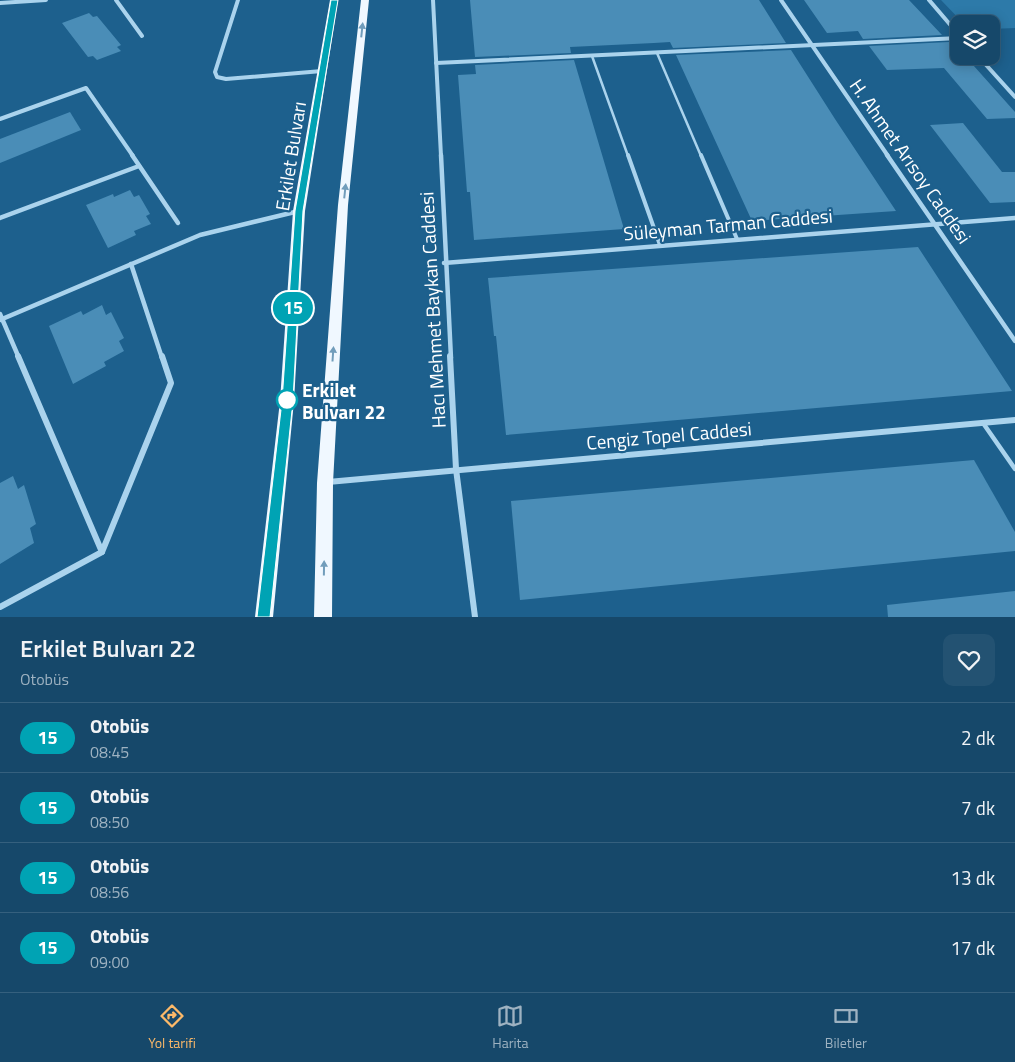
<!DOCTYPE html>
<html lang="tr">
<head>
<meta charset="utf-8">
<style>
	:root { --surface:#16486a; --page:#235272; --text:#f1f3f6; --muted:#9eb2c1; --line:#35607e; --accent:#fcb969 }
	body { margin:0; font-family:"Titillium Web",sans-serif; background:var(--page); color:var(--text); height:100vh; display:flex; flex-direction:column; font-size:19px; white-space:nowrap }
	* { box-sizing:border-box; margin:0 }
	p { font-size:16px; color:var(--muted) }
	.icon { flex:none; width:28px; height:28px; fill:none; stroke:currentColor; stroke-width:2; stroke-linecap:round; stroke-linejoin:round }
	.map { position:relative; height:617px; overflow:hidden }
	.drawer { display:flex; flex-direction:column; background:var(--surface); flex:1 }
	.drawer>* { flex:none }
	.badge { padding:0 10px; border-radius:16px; font-size:18px; line-height:32px }
	.fabs { position:absolute; left:950px; top:15px; display:grid; gap:10px }
	.fabs a { display:grid; place-items:center; width:50px; height:50px; border-radius:10px; background:var(--surface); box-shadow:0 2px 12px #0003,0 0 0 1px var(--line); font-size:25px }
	.map>.badge { position:absolute; translate:-50% -50%; box-shadow:0 0 0 2px #fff }
	.round { display:grid; place-items:center; flex:none; width:52px; height:52px; border-radius:10px; background:var(--page) }
	.headline { display:flex; align-items:center; justify-content:space-between; height:85px; padding:0 20px }
	h1 { font-size:24px; font-weight:600; line-height:38px }
	ul { padding:0; list-style:none }
	li { display:flex; align-items:center; gap:15px; height:70px; padding:0 20px; border-top:1px solid var(--line) }
	li div { flex:1 }
	li b { display:block; font-size:19px }
	li em { font-style:normal }
	li .badge { min-width:55px; font-weight:700; text-align:center }
	.dock { display:flex; justify-content:space-around; align-items:center; height:70px; border-top:1px solid var(--line); background:var(--surface); font-size:14px; color:var(--muted) }
	.dock a { display:grid; justify-items:center; gap:2px }
	.dock .current { color:var(--accent) }
	.map>svg:first-child { display:block }
	.green { fill:#2d7aa9 }
	.building { fill:#4a8db7 }
	.lines { fill:none; stroke-linecap:round; stroke-linejoin:round }
	.service-far2 { stroke:#aad3ed; stroke-width:2.5 }
	.service-far1 { stroke:#aad3ed; stroke-width:4 }
	.service { stroke:#aad3ed; stroke-width:4.5 }
	.minor-far2 { stroke:#aad3ed; stroke-width:4 }
	.minor-far1 { stroke:#aad3ed; stroke-width:4.5 }
	.minor { stroke:#aad3ed; stroke-width:6 }
	.primary { fill:#f0f8ff; fill-rule:evenodd }
	.oneway { fill:#719dbb }
	.line { fill:#00a3b4; stroke:#fff }
	.stop-dot { fill:#fff; stroke:#00a3b4; stroke-width:2.5 }
	.labels { text-anchor:middle; dominant-baseline:central; stroke-width:4.5; stroke-linejoin:round; paint-order:stroke }
	.street-label { font-size:19px; fill:#fff; stroke:#1d608d }
	.stop-label { font-size:19px; font-weight:bold; fill:#fff; stroke:#1d608d; text-anchor:start }
</style>
</head>
<body>
<div class="map">
<svg width="1015" height="617" viewBox="0 0 1015 617">
	<rect width="100%" height="100%" fill="#1d608d"/>
	<polygon class="green" points="941,0 1015,0 1015,28 991,29 991,24 964,24"/>
	<g class="building">
		<polygon points="470,0 759,0 786,43 673,48 670,42 654,43 570,47 571,53 475,57"/>
		<polygon points="804,0 909,0 942,35 863,39 858,31 827,33"/>
		<polygon points="89,13 93,17 97,16 121,45 117,47 121,51 97,60 93,56 88,57 62,23"/>
		<polygon points="949,42 955,49 959,50 959,56 965,56 1015,112 1015,118 987,119 944,68 887,70 869,46"/>
		<polygon points="791,50 835,119 896,211 752,221 676,55"/>
		<polygon points="574,60 624,229 474,240 470,192 467,192 458,75 476,74 475,65"/>
		<polygon points="70,112 81,130 0,163 0,139"/>
		<polygon points="963,123 1002,172 1015,172 1015,202 990,203 930,125"/>
		<polygon points="130,190 134,197 139,195 150,214 146,216 151,224 134,231 136,235 108,248 86,205 113,194 114,197"/>
		<polygon points="918,247 1012,391 506,435 496,336 494,336 488,278"/>
		<polygon points="102,305 106,315 111,312 124,338 119,341 124,351 104,362 106,366 73,384 49,326 81,311 83,315"/>
		<polygon points="974,460 1015,532 1015,551 520,600 511,501"/>
		<polygon points="13,476 18,489 24,485 36,524 30,528 34,543 0,564 0,483"/>
		<polygon points="1015,591 1015,617 888,617 887,605"/>
	</g>
	<g class="lines">
		<g class="service-far2">
			<polyline points="657,53 701,156"/>
			<polyline points="592,56 628,156"/>
		</g>
		<g class="service-far1">
			<polyline points="628,155 660,245"/>
			<polyline points="701,155 737,239"/>
		</g>
		<polyline class="service" points="983,423 1015,469"/>
		<g class="minor-far2">
			<polyline points="116,0 142,36"/>
			<polyline points="238,0 215,72 217,77 226,79 322,71"/>
			<polyline points="433,0 441,156"/>
			<polyline points="781,0 888,156"/>
			<polyline points="929,0 959,35"/>
			<polyline points="0,3 46,0"/>
			<polyline points="978,56 1015,97"/>
			<polyline points="436,63 959,38"/>
			<polyline points="0,119 86,88 133,156"/>
		</g>
		<g class="minor-far1">
			<polyline points="132,155 178,223"/>
			<polyline points="441,155 451,358"/>
			<polyline points="887,155 1015,341"/>
			<polyline points="0,218 139,166"/>
			<polyline points="444,263 1015,218"/>
			<polyline points="131,264 162,358"/>
			<polyline points="0,314 19,358"/>
			<polyline points="0,320 200,235 299,211"/>
		</g>
		<g class="minor">
			<polyline points="18,356 102,552"/>
			<polyline points="450,356 456,469 475,617"/>
			<polyline points="328,482 1015,420"/>
			<polyline points="0,607 102,552 171,383 162,356"/>
		</g>
		<g class="primary">
			<polygon points="330,0 338,0 305,211 294,401 273,617 255,617 280,401 293,211"/>
			<polygon points="361,0 369,0 348,205 333,483 332,617 314,617 317,483 338,205"/>
		</g>
	</g>
	<defs><path id="oneway-solid" d="M-6-.8H1V-3.2L6.5 0L1 3.2V.8H-6Z" transform="scale(1.25)"/></defs>
	<g class="oneway">
		<use href="#oneway-solid" transform="translate(362 30) rotate(-84)"/>
		<use href="#oneway-solid" transform="translate(345 191) rotate(-84)"/>
		<use href="#oneway-solid" transform="translate(333 354) rotate(-86)"/>
		<use href="#oneway-solid" transform="translate(324 568) rotate(-89)"/>
	</g>
	<polygon class="line" points="331,0 338,0 303,211 293,401 270,617 257,617 282,401 295,211"/>
	<circle class="stop-dot" cx="287" cy="400" r="10"/>
	<g class="labels">
		<g class="street-label">
			<text transform="translate(290 156) rotate(-81)">Erkilet Bulvarı</text>
			<text transform="translate(911 161) rotate(55)">H. Ahmet Arısoy Caddesi</text>
			<text transform="translate(728 224) rotate(-5)">Süleyman Tarman Caddesi</text>
			<text transform="translate(432 310) rotate(-93)">Hacı Mehmet Baykan Caddesi</text>
			<text transform="translate(669 435) rotate(-5)">Cengiz Topel Caddesi</text>
		</g>
		<g class="stop-label">
			<text x="302" y="389">Erkilet<tspan x="302" dy="22">Bulvarı 22</tspan></text>
		</g>
	</g>
</svg>
<div class="fabs">
<a><svg class="icon" aria-label="layers" viewBox="0 0 24 24"><path d="M12 4l9 5-9 5-9-5zM3 14l9 5 9-5"/></svg></a>
</div>
<b class="badge" style="left:293px;top:308px;background:#00a3b4;color:#fff">15</b>
</div>
<section class="drawer">
<div class="headline"><div><h1>Erkilet Bulvarı 22</h1><p>Otobüs</p></div><a class="round"><svg class="icon" aria-label="heart" viewBox="0 0 24 24"><path d="M12 20l-8-8c-3-5 5-10 8-4 3-6 11-1 8 4z"/></svg></a></div>
<ul>
<li><span class="badge" style="background:#00a3b4;color:#fff">15</span><div><b>Otobüs</b><p>08:45</p></div><em>2 dk</em></li>
<li><span class="badge" style="background:#00a3b4;color:#fff">15</span><div><b>Otobüs</b><p>08:50</p></div><em>7 dk</em></li>
<li><span class="badge" style="background:#00a3b4;color:#fff">15</span><div><b>Otobüs</b><p>08:56</p></div><em>13 dk</em></li>
<li><span class="badge" style="background:#00a3b4;color:#fff">15</span><div><b>Otobüs</b><p>09:00</p></div><em>17 dk</em></li>
</ul>
</section>
<nav class="dock">
<a class="current"><svg class="icon" aria-label="directions" viewBox="0 0 24 24"><path d="M12 3l9 9-9 9-9-9zM9 14v-3h6M13 9l2 2-2 2"/></svg>Yol tarifi</a>
<a><svg class="icon" aria-label="map" viewBox="0 0 24 24"><path d="M3 6l6-2 6 2 6-2v14l-6 2-6-2-6 2zM9 4v14M15 6v14"/></svg>Harita</a>
<a><svg class="icon" aria-label="tickets" viewBox="0 0 24 24"><path d="M3 7h18v10H3zM15 7v10"/></svg>Biletler</a>
</nav>
</body>
</html>
